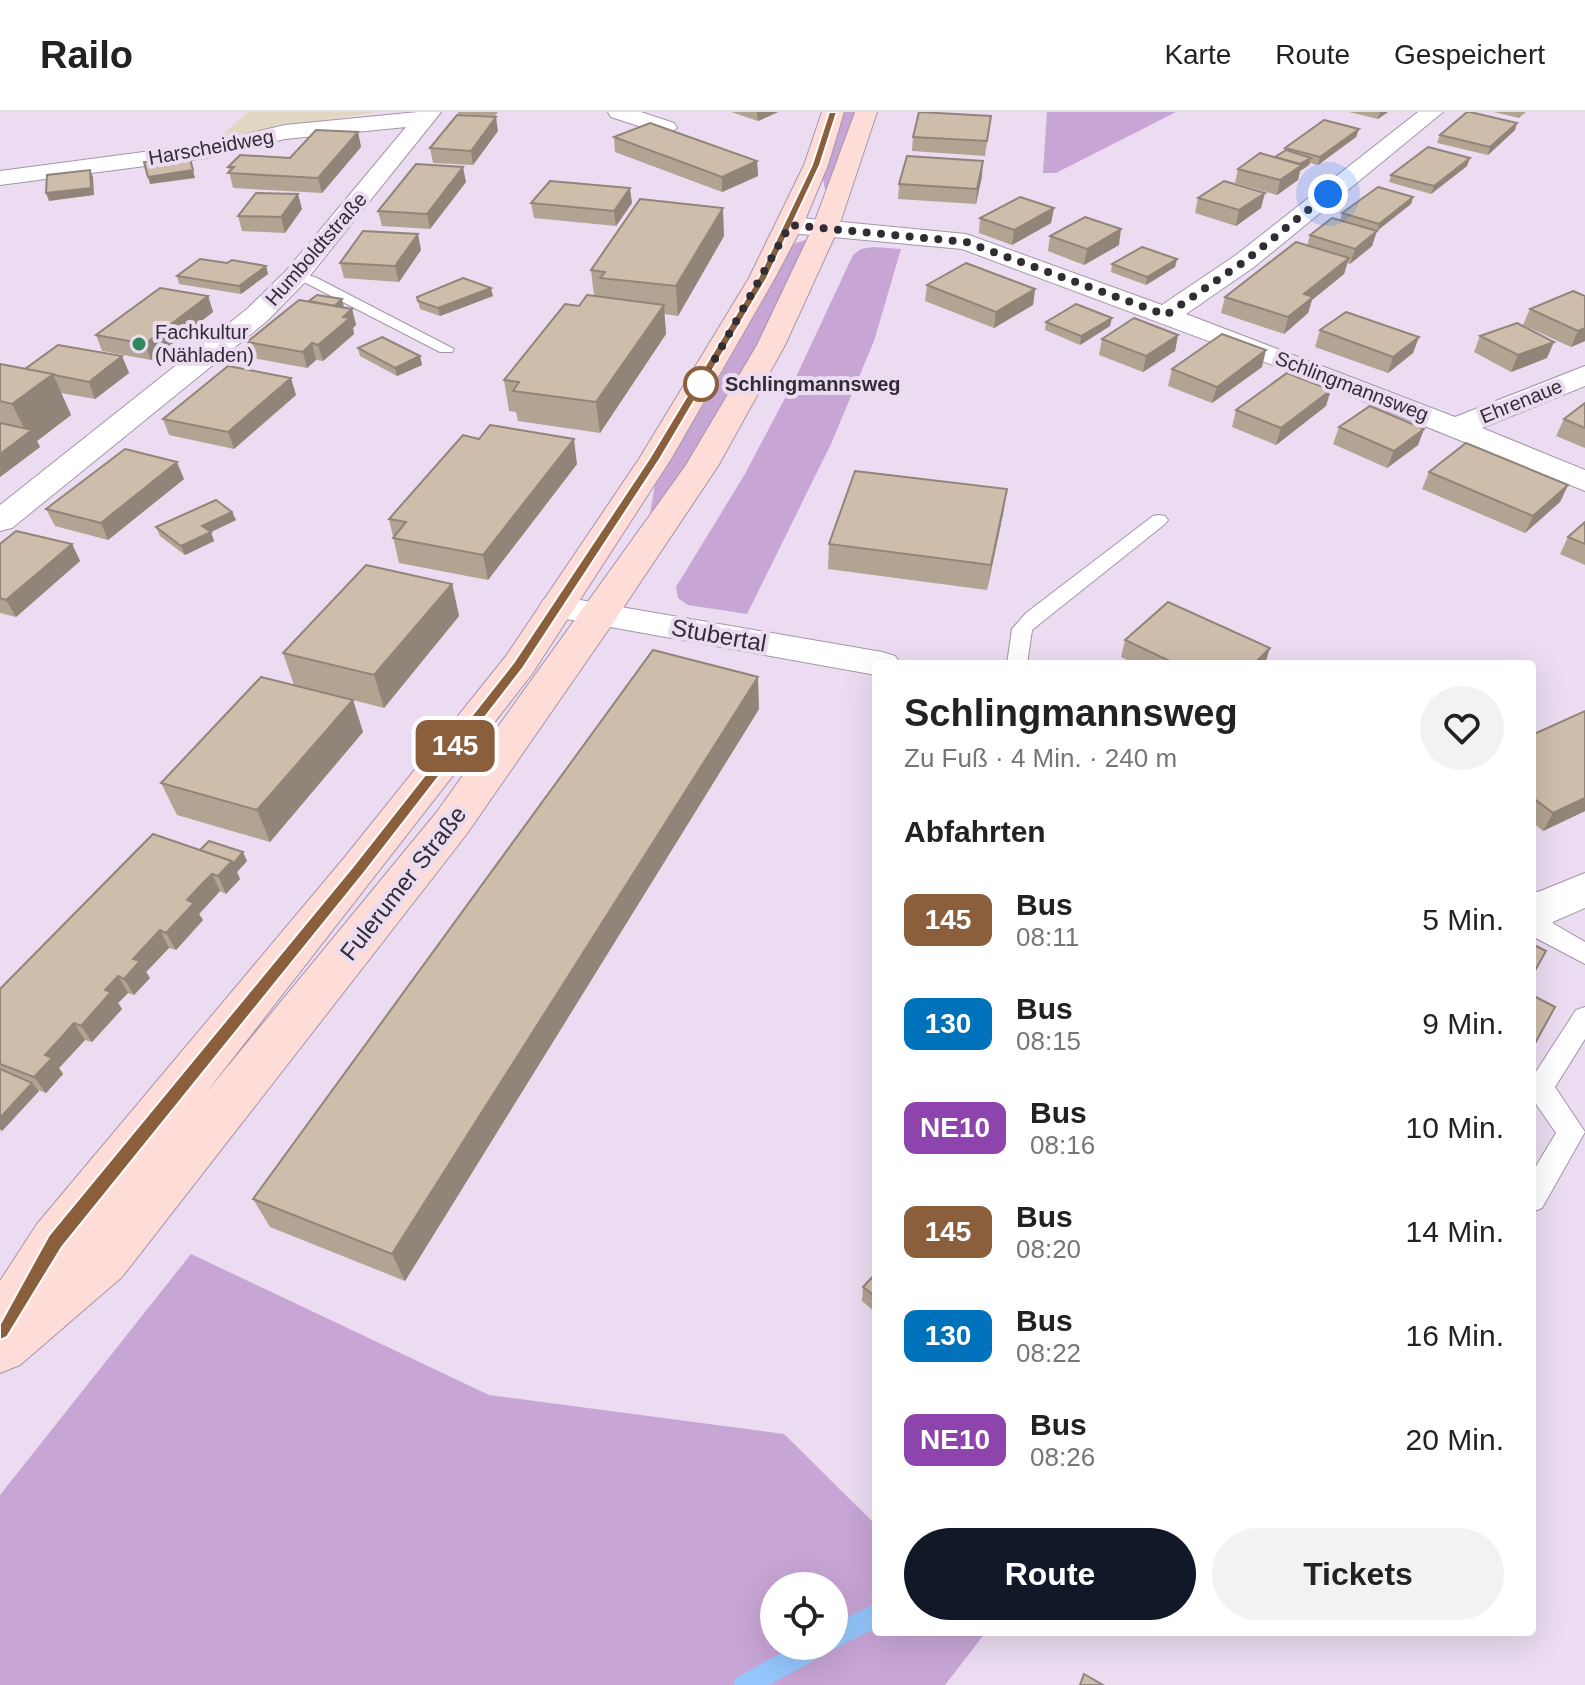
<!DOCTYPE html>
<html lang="de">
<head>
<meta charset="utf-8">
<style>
	:root { --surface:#fff; --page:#f2f2f2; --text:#222; --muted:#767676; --line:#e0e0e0; --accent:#111827 }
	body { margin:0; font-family:Helvetica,sans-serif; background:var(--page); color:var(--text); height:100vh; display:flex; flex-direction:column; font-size:30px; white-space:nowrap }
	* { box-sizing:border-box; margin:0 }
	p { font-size:26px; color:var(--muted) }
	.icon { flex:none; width:44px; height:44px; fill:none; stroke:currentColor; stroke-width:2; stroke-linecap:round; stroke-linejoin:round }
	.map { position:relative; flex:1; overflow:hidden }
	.panel { position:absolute; left:872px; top:548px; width:664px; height:976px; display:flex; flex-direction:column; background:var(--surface); border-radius:8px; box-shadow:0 8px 32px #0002 }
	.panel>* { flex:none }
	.badge { padding:0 16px; border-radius:12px; font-size:28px; line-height:52px }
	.buttons { position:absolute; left:760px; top:1460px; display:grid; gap:16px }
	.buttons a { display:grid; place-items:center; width:88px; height:88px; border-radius:50%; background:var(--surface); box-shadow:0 8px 32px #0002; font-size:40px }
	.you { position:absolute; width:40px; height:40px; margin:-20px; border:6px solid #fff; border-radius:50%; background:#1a73e8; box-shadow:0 0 0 12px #1a73e833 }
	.map>.badge { position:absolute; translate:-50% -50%; box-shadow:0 0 0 4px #fff }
	h2 { padding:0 32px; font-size:30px; line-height:72px }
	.round { display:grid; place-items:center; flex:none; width:84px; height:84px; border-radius:42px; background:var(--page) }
	.overview { display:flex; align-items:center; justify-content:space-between; height:136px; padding:0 32px }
	h1 { font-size:38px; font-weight:800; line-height:60px }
	.primary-button { display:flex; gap:16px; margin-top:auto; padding:16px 32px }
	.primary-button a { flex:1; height:92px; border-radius:48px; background:var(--accent); color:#fff; font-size:32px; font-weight:800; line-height:92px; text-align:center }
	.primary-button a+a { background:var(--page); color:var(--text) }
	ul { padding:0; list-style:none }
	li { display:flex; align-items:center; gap:24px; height:104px; padding:0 32px }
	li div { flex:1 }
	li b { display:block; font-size:30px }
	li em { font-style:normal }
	li .badge { min-width:88px; font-weight:700; text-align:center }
	header { display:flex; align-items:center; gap:48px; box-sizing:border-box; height:112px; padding:0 40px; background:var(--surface); border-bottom:2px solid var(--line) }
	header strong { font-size:38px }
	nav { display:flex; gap:44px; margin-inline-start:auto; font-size:28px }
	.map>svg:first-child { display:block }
	.commercial { fill:#e1d7c2 }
	.green { fill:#c7a5d5; fill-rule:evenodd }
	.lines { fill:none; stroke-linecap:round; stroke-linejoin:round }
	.stream { fill:#95c7fc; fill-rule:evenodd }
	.lane-casing { stroke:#a496a9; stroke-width:2 }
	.street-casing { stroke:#a496a9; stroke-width:2 }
	.secondary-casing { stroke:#a496a9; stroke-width:2 }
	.lane { fill:#fff; fill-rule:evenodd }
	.street { fill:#fff; fill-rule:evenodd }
	.secondary { fill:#feddd8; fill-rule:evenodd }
	.wall { fill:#b2a393 }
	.shaded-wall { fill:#918478 }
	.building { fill:#cfbdab; stroke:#918478; stroke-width:2 }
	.line { fill:#8b5e3c; stroke:#fff; stroke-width:2 }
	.walk { stroke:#322d35; stroke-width:8; stroke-dasharray:0 14.4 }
	.poi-dot { fill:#2f875c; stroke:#ebdcf1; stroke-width:3 }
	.stop-dot { fill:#fff; stroke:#8b5e3c; stroke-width:4 }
	.labels { text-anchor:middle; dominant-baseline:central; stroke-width:8; stroke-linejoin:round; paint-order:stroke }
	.far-street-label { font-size:20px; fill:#322d35; stroke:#ebdcf1 }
	.far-poi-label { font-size:20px; fill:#322d35; stroke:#ebdcf1; text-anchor:start }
	.far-stop-label { font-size:20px; font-weight:bold; fill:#322d35; stroke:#ebdcf1; text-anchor:start }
	.street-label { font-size:24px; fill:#322d35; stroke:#ebdcf1 }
</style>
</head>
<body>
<header>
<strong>Railo</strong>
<nav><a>Karte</a><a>Route</a><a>Gespeichert</a></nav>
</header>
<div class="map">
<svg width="1585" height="1573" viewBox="0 0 1585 1573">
	<rect width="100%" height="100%" fill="#ebdcf1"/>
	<polygon class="commercial" points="248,0 377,0 219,25"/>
	<g class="green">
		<polygon points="840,0 857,0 830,78 825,77 822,63"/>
		<polygon points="1047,0 1176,0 1056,61 1043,61"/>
		<path d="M812,126c-48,95 -94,195 -162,277l5,-32 57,-92 78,-146z"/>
		<polygon points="874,135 901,137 874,229 831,332 747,502 688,493 678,486 676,475 745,362 796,265 853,143 861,137"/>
		<path d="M191,1142l298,141 295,39 92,91v107h110l-41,53h-945v-190zM774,1474h60v60h-60z"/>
	</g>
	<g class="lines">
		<polygon class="stream" points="876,1491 876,1516 834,1537 829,1535 826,1542 769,1573 733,1573 737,1565 794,1534 834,1534 834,1512"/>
		<defs>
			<g id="lane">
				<polygon points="295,161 315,165 454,237 452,240 440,240 306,171 290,168 288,165"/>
				<polygon points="1159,403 1165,404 1168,408 1165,412 1032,518 1027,552 1007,552 1012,517 1026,501 1153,404"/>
				<polygon points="1532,793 1541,795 1554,812 1585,830 1585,852 1536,826 1532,820"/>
				<polygon points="1585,895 1585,927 1555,975 1585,1020 1542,1096 1532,1100 1532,1061 1556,1021 1532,986 1532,966 1576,898"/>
			</g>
			<g id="street">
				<polygon points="418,0 441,0 304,171 267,209 12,416 0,419 0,393 247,197 286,159 406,15 285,27 206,46 0,73 0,59 204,32 285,13"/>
				<polygon points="608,0 641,0 674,11 677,16 666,23 611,5"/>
				<polygon points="1418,0 1443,0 1254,155 1186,202 1455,305 1585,254 1585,274 1482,316 1585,358 1585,379 1294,261 962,137 790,121 781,118 777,113 781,108 790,105 966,122 1162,193 1236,143"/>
				<polygon points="557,484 882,540 895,544 901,552 876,552 876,563 544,503 539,495 544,487"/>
				<polygon points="1585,761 1585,796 1541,815 1532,813 1532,779 1538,780"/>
			</g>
			<polygon id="secondary" points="822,0 844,0 828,53 803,113 775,166 671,347 532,562 205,982 436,701 686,353 757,233 812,117 855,0 877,0 838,117 785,233 718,354 613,511 466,723 122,1165 20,1253 0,1261 0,1169 37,1112 344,746 506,544 639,347 749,166 804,53"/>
		</defs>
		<use href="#lane" class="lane-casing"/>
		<use href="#street" class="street-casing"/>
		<use href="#secondary" class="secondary-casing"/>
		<use href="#lane" class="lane"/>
		<use href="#street" class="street"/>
		<use href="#secondary" class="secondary"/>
	</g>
	<g class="wall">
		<polygon points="458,0 498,0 495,4 458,2"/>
		<polygon points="731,0 778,0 758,9"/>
		<polygon points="1349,0 1388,0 1378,7"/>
		<polygon points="1494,0 1526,0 1519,6"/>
		<polygon points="991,4 985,44 912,39 913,25"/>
		<polygon points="1359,17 1356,25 1318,53 1310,51 1309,53 1300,59 1298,68 1277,83 1235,71 1238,57 1275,45 1284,40 1285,36"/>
		<polygon points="1515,18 1488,43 1437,31 1440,23"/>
		<polygon points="498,19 473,53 433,51 430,36"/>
		<polygon points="358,20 361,35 322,81 233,76 228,55 290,46"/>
		<polygon points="614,25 757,49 758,64 722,80 615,40"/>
		<polygon points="1467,54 1431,82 1389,70 1391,63"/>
		<polygon points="982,64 976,92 898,87 899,72"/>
		<polygon points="466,70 430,117 382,114 378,99"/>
		<polygon points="1413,85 1411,92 1376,119 1372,134 1350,152 1347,151 1344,162 1312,188 1308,201 1284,222 1221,201 1225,185 1307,134 1310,123 1340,109 1342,101"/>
		<polygon points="1198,86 1261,96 1236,114 1195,101"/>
		<polygon points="531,91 632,91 616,114 534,106"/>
		<polygon points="1054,96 1051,111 1012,133 979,121 980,106"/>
		<polygon points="302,97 285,121 242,119 238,104"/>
		<polygon points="724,124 678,204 664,202 666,222 600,321 518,309 516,300 509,299 504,268 579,194 594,184 591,158"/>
		<polygon points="1050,124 1119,133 1084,153 1048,139"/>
		<polygon points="421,138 399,170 344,166 340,151"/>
		<polygon points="1177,147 1175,155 1146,173 1111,160 1112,152"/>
		<polygon points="266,154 268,162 241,182 179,172 177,164"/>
		<polygon points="927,173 1035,177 1033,193 994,216 925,189"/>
		<polygon points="208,184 213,200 151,248 102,239 96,223"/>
		<polygon points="493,184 440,204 420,197 417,185"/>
		<polygon points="1585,184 1585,229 1571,235 1523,213 1530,197"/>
		<polygon points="344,195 352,197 356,213 353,216 354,222 323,249 316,248 307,256 253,246 247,230"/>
		<polygon points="1046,210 1110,214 1080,233 1045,218"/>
		<polygon points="1320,218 1413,241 1388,261 1315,235"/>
		<polygon points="1178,223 1175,239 1143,260 1099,243 1102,227"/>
		<polygon points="1480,224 1547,246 1511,260 1474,240"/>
		<polygon points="358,236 420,244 422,253 397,264 360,244"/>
		<polygon points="122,244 129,261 95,287 61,281 71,303 37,329 40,335 0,365 0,252 25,257"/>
		<polygon points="1262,255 1212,291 1168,274 1172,257"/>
		<polygon points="296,283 234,337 169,323 163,307"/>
		<polygon points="1585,291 1585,336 1556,324 1564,307"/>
		<polygon points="1326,294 1276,333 1232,315 1236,298"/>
		<polygon points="1339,315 1424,317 1418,333 1387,356 1333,332"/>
		<polygon points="577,352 488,468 399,451 389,407"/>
		<polygon points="1429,360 1568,373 1560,390 1525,421 1422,377"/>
		<polygon points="184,367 108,428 55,414 46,397"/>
		<polygon points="1007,377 1003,402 987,478 828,457 829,432"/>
		<polygon points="232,400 236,408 211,420 214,429 185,443 160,424 156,415"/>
		<polygon points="1585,410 1585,453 1560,442 1568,425"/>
		<polygon points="0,432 72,432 80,449 16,505 0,501"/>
		<polygon points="452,472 459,504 384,596 353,588 363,620 270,730 177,703 161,671 294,573 283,541"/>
		<polygon points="1125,528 1265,552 1135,552 1121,545"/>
		<polygon points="759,597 405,1169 270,1115 253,1087"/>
		<polygon points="1532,623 1585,699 1543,719 1532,710"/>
		<polygon points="200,738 247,749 237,760 240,767 226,782 220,779 199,802 203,808 176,838 169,836 146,860 150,866 134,883 128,881 118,891 122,897 92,930 85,928 59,956 63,962 46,981 38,978 39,979 2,1019 0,1018 0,877"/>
		<polygon points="876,1161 876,1201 862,1189 863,1175"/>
	</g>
	<g class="shaded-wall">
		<polygon points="757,0 778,0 758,9"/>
		<polygon points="1380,0 1388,0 1378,7"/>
		<polygon points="496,5 498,19 473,53 471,39"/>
		<polygon points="1517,11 1515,18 1488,43 1490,35"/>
		<polygon points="1359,17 1356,25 1318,53 1320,45"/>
		<polygon points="358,20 361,35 322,81 318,66"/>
		<polygon points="189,43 195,66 150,72 148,65"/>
		<polygon points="1311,46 1309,53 1300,59 1298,68 1277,83 1280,68 1296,55"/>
		<polygon points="1470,46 1467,54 1431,82 1434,74"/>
		<polygon points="757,49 758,64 722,80 722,65"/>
		<polygon points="983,49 982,64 976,92 977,77"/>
		<polygon points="463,55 466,70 430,117 427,102"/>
		<polygon points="90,58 93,65 94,83 49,89 46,81"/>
		<polygon points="630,76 632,91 616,114 614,99"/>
		<polygon points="1265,81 1261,96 1236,114 1239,98"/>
		<polygon points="298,82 302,97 285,121 281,105"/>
		<polygon points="1413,85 1411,92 1377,119 1379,112"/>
		<polygon points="723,96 724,124 678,204 676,174"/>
		<polygon points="1054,96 1051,111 1012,133 1014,118"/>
		<polygon points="1121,117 1119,133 1084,153 1087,137"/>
		<polygon points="1377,119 1372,134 1350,152 1355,137"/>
		<polygon points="418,122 421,138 399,170 395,154"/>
		<polygon points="1349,146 1344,162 1312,188 1308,201 1284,222 1288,205 1304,182"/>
		<polygon points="1177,147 1175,155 1146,173 1147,165"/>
		<polygon points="266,154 268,162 241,182 239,174"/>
		<polygon points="491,176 493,184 440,204 438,196"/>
		<polygon points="1035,177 1033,193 994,216 996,200"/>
		<polygon points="208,184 213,200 151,248 145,232"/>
		<polygon points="342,187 344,195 327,200"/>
		<polygon points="664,193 666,222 600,321 596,290"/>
		<polygon points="352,197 356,213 353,216 354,222 323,249 318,233 343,205"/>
		<polygon points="1112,206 1110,214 1080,233 1081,224"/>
		<polygon points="1585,216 1585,229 1571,235 1578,219"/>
		<polygon points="1178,223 1175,239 1143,260 1146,244"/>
		<polygon points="1419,225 1413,241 1388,261 1393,245"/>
		<polygon points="1554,230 1547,246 1511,260 1518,243"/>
		<polygon points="312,231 316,248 307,256 303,240"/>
		<polygon points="1266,238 1262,255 1212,291 1217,275"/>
		<polygon points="122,244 129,261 95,287 89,270"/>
		<polygon points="420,244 422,253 397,264 395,256"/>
		<polygon points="53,262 71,303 37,329 40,335 0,365 0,342 27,322 12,292"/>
		<polygon points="291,266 296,283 234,337 228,320"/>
		<polygon points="1331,278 1326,294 1276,333 1281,316"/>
		<polygon points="1424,317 1418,333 1387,356 1394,339"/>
		<polygon points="574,327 577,352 488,468 483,443"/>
		<polygon points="177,350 184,367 108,428 101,411"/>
		<polygon points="1568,373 1560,390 1525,421 1533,404"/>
		<polygon points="1007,377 1003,402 987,478 991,453"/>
		<polygon points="232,400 236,408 211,420 214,429 185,443 181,434 202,414"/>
		<polygon points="72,432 80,449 16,505 6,488"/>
		<polygon points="452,472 459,504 384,596 374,563"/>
		<polygon points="1270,536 1265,552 1254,552"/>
		<polygon points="758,565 759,597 405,1169 392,1142"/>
		<polygon points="353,588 363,620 270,730 257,698"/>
		<polygon points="1585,686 1585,699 1543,719 1553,701"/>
		<polygon points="243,740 247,749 237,760 240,767 226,782 218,764 232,749"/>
		<polygon points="212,762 220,779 199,802 203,808 176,838 166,821 187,788"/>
		<polygon points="160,818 169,836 146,860 150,866 134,883 124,867 133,847"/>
		<polygon points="118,864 128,881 118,891 122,897 92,930 81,914 105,878"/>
		<polygon points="74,911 85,928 59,956 63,962 46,981 34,965 45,943"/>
		<polygon points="32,971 39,979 2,1019 0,1016 0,1006"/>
	</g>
	<g class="building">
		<polygon points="919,0 991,4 987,29 913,25"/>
		<polygon points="1467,0 1470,0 1517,11 1490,35 1440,23"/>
		<polygon points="457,3 496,5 471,39 430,36"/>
		<polygon points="1324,8 1359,17 1320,45 1285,36"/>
		<polygon points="650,11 757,49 722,65 614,25"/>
		<polygon points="316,18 358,20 318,66 228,61 234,55 228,55 240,43 290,46"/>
		<polygon points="1428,35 1470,46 1434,74 1391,63"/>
		<polygon points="1286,38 1311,46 1300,52 1275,45"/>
		<polygon points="1260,41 1302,53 1280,68 1238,57"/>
		<polygon points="189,43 193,58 148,65 144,50"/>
		<polygon points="907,44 983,49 977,77 899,72"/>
		<polygon points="416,52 463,55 427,102 378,99"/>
		<polygon points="90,58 91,76 46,81 47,63"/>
		<polygon points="550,69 630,76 614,99 531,91"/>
		<polygon points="1224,69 1265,81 1239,98 1198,86"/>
		<polygon points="1378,75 1413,85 1379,112 1342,101"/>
		<polygon points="256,81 298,82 281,105 238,104"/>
		<polygon points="1020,85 1054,96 1014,118 980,106"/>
		<polygon points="640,87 723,96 676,174 600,166 605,160 591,158"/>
		<polygon points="1085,105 1121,117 1087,137 1050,124"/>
		<polygon points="1332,106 1377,119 1355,137 1310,123"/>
		<polygon points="363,119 418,122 395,154 340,151"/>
		<polygon points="1296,130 1349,146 1304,182 1313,185 1288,205 1225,185"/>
		<polygon points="1142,135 1177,147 1147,165 1112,152"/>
		<polygon points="200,147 227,151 232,148 266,154 239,174 177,164"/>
		<polygon points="966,151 1035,177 996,200 927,173"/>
		<polygon points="463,166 491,176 438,196 418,189 417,185"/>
		<polygon points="160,176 208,184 145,232 96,223"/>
		<polygon points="1573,179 1585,184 1585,216 1578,219 1530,197"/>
		<polygon points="317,183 342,187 334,194 309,189"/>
		<polygon points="587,183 664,193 596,290 513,279 519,270 504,268 565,192 579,194"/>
		<polygon points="299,188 352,197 343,205 350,206 318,233 312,231 303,240 247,230"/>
		<polygon points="1076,192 1112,206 1081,224 1046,210"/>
		<polygon points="1346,200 1419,225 1393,245 1320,218"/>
		<polygon points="1134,206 1178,223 1146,244 1102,227"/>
		<polygon points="1517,211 1554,230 1518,243 1480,224"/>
		<polygon points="1222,222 1266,238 1217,275 1172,257"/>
		<polygon points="382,225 420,244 395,256 358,236"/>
		<polygon points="58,233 122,244 89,270 25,257"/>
		<polygon points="0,252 53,262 12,292 0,289"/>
		<polygon points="228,254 291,266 228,320 163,307"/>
		<polygon points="1287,261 1331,278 1281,316 1236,298"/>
		<polygon points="1585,291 1585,316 1564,307"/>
		<polygon points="1370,294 1424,317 1394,339 1339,315"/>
		<polygon points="0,311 32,318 0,342"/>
		<polygon points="490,313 574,327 483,443 393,426 406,410 389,407 463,323 479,327"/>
		<polygon points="1466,331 1568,373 1533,404 1429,360"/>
		<polygon points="125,337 177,350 101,411 46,397"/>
		<polygon points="855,359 1007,377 991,453 829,432"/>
		<polygon points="216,388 232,400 202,414 211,420 181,434 156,415"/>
		<polygon points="1585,410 1585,432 1568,425"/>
		<polygon points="16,419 72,432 6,488 0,486 0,432"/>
		<polygon points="366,453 452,472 374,563 283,541"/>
		<polygon points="1168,490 1270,536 1254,552 1176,552 1125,528"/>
		<polygon points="653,538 758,565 392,1142 253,1087"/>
		<polygon points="261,565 353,588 257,698 161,671"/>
		<polygon points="1585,599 1585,686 1553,701 1532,685 1532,623"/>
		<polygon points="153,722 232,749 218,764 212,762 199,775 187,788 194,791 166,821 160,818 133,847 140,849 124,867 118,864 105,878 111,880 81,914 74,911 59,928 45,943 52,946 34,965 0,952 0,877"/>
		<polygon points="209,729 243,740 233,752 232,749 200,738"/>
		<polygon points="1532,832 1546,839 1532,864"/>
		<polygon points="1532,883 1555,895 1533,935 1532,934"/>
		<polygon points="0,957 32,971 0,1006"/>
		<polygon points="876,1161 876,1185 863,1175"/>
		<polygon points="1084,1562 1103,1573 1080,1573"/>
	</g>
	<polygon class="line" points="829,0 837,0 820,53 767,166 660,347 523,556 364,761 62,1135 7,1225 0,1228 0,1212 49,1123 354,753 514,550 649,347 758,166 812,53"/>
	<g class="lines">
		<polyline class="walk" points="701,272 790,113 966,130 1166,203 1245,149 1328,82"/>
	</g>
	<circle class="poi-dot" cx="139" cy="232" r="8"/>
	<circle class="stop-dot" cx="701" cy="272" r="16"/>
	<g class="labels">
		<g class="far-street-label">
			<text transform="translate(211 35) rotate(-10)">Harscheidweg</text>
			<text transform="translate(316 137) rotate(-49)">Humboldtstraße</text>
			<text transform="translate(1352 274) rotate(21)">Schlingmannsweg</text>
			<text transform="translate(1521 289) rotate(-22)">Ehrenaue</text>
		</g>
		<g class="far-poi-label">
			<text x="155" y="220">Fachkultur<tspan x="155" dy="23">(Nähladen)</tspan></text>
		</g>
		<g class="far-stop-label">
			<text x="725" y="272">Schlingmannsweg</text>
		</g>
		<g class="street-label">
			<text transform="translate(719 523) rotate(10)">Stubertal</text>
			<text transform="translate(403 771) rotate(-52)">Fulerumer Straße</text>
		</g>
	</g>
</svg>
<div class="buttons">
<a><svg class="icon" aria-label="locate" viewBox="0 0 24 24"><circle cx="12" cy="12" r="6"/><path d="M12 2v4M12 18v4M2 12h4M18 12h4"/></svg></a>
</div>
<div class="you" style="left:1328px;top:82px"></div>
<b class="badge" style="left:455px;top:634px;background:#8b5e3c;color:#fff">145</b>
<section class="panel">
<div class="overview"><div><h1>Schlingmannsweg</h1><p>Zu Fuß · 4 Min. · 240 m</p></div><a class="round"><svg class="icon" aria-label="heart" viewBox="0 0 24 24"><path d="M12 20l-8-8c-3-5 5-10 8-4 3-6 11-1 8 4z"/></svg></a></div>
<h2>Abfahrten</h2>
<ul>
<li><span class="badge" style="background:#8b5e3c;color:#fff">145</span><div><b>Bus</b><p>08:11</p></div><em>5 Min.</em></li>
<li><span class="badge" style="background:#0072bc;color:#fff">130</span><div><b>Bus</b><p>08:15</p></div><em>9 Min.</em></li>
<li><span class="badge" style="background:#8e44ad;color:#fff">NE10</span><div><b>Bus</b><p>08:16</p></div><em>10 Min.</em></li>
<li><span class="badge" style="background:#8b5e3c;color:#fff">145</span><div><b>Bus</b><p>08:20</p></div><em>14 Min.</em></li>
<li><span class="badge" style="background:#0072bc;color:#fff">130</span><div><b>Bus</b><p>08:22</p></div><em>16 Min.</em></li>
<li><span class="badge" style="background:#8e44ad;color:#fff">NE10</span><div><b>Bus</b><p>08:26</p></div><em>20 Min.</em></li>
</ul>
<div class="primary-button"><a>Route</a><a>Tickets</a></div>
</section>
</div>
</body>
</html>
